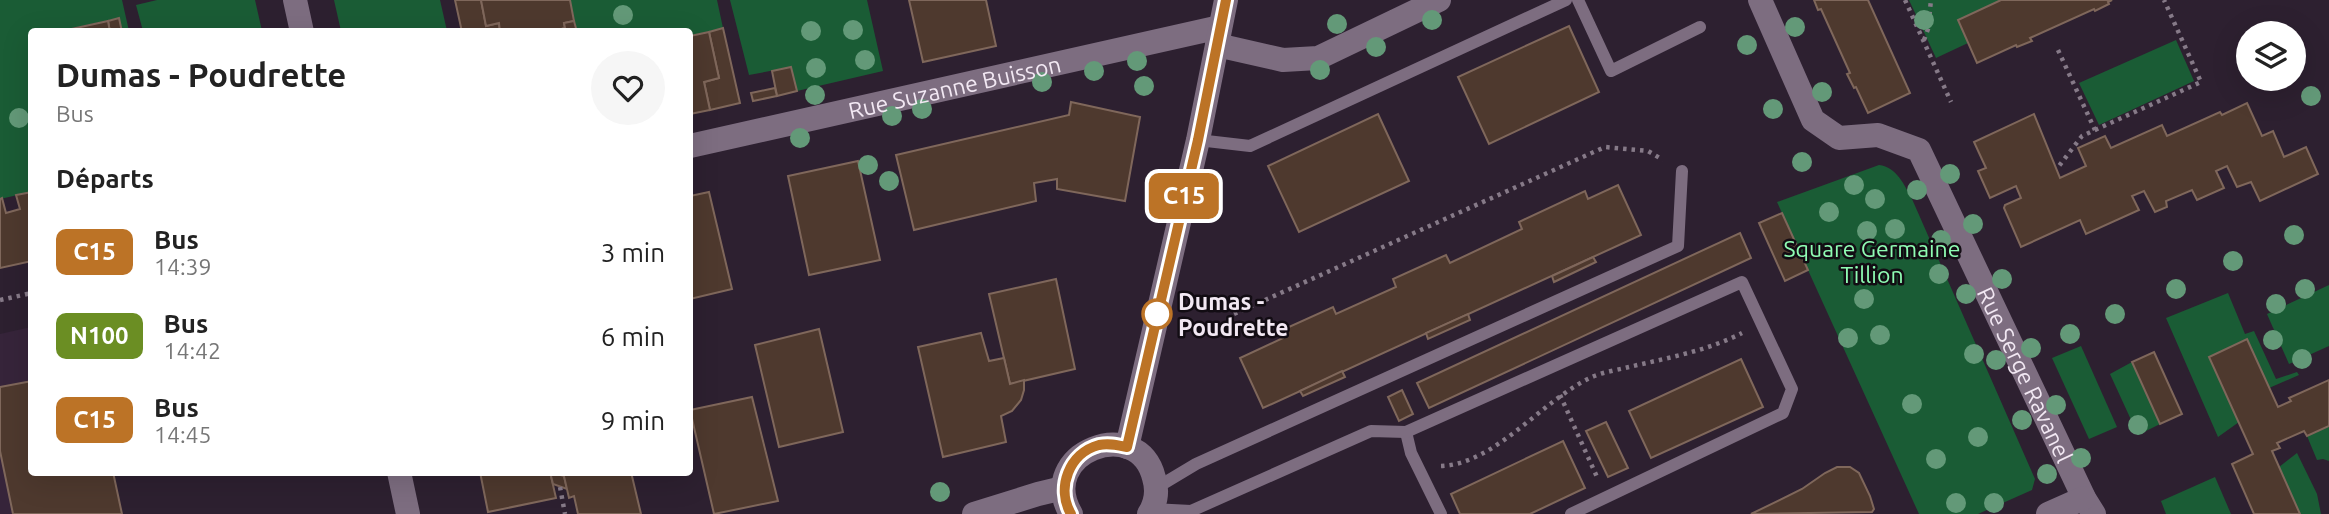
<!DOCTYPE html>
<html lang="fr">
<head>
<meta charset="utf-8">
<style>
	:root { --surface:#fff; --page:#f6f6f6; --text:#222; --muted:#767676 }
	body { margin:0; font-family:Ubuntu,sans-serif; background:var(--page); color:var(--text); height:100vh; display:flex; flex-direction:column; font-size:26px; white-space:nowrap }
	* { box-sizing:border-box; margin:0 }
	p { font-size:23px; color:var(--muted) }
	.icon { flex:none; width:38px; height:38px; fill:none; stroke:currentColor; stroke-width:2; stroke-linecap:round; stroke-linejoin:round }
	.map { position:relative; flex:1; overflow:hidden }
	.drawer { position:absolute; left:28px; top:28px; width:665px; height:448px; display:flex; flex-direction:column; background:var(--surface); border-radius:7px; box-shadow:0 7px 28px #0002 }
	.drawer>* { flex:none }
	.badge { padding:0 14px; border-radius:10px; font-size:24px; line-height:46px }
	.fabs { position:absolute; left:2236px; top:21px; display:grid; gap:14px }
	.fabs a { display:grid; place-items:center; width:70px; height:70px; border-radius:50%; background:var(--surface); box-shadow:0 7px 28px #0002; font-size:35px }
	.map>.badge { position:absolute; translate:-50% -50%; box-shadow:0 0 0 4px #fff }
	h2 { padding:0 28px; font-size:26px; line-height:63px }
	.round { display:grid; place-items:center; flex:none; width:74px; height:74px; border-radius:37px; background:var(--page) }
	.headline { display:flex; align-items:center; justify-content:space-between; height:119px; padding:0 28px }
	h1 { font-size:33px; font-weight:700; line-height:52px }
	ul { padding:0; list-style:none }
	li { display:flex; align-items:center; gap:21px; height:84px; padding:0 28px }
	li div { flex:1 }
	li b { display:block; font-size:26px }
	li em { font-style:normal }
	li .badge { min-width:77px; font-weight:700; text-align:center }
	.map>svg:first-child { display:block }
	.built { fill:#36243a }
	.green { fill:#1a5c35 }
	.building { fill:#4e392e; stroke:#7f675b; stroke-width:2 }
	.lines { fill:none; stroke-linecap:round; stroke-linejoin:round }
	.path { stroke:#867a88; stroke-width:4.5; stroke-dasharray:3.5 5; stroke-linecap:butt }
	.service { stroke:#7d6d80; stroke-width:12 }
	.minor { stroke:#7d6d80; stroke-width:24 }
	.tree { fill:#639978 }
	.line-casing { stroke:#fff; stroke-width:16 }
	.line { stroke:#bc7326; stroke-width:10 }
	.stop-dot { fill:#fff; stroke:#bc7326; stroke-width:3.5 }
	.labels { text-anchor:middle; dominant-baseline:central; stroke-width:5; stroke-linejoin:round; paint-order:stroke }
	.street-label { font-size:23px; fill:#f2e8f3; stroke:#120c13 }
	.park-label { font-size:23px; fill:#8ffcb3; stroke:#120c13 }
	.stop-label { font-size:23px; font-weight:bold; fill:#f2e8f3; stroke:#120c13; text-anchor:start }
</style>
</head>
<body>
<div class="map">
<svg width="2329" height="514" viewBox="0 0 2329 514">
	<rect width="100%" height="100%" fill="#2d2030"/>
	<polygon class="built" points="31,327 32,472 113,473 122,514 0,514 0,334"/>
	<g class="green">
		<polygon points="0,0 122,0 129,31 122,31 119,18 58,31 32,32 31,192 0,199"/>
		<polygon points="157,0 255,0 262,31 143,31 136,5"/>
		<polygon points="334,0 440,0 447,31 341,31"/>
		<polygon points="570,0 717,0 723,28 690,36 690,32 577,31"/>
		<polygon points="730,0 867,0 883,71 797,91 791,67 749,75"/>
		<polygon points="1909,0 2001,0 1958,20 1968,43 1936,58"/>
		<polygon points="2176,40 2194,81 2099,125 2079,83"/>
		<path d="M1879,165c18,2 25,20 33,34l123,280 -3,11 -54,24h-59l-142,-312z"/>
		<polygon points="2329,285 2329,346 2289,364 2267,314"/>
		<polygon points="2228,293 2245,334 2254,331 2276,379 2297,372 2299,375 2269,388 2247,340 2209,357 2239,422 2218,437 2166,318"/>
		<polygon points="2081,346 2117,427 2089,439 2052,358"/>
		<polygon points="2132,362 2160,424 2138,435 2110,374"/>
		<polygon points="2329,426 2329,461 2323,459 2317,460 2307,436"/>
		<polygon points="2297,453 2317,494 2321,514 2300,514 2279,467"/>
		<polygon points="2215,477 2231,514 2166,514 2161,501"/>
	</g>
	<g class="building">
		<polygon points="455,0 481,0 486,26 499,23 500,32 462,32"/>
		<polygon points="481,0 570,0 574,21 564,23 565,28 551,32 500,32 499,23 486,26"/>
		<polygon points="909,0 986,0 996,46 923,62"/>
		<polygon points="1814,0 1868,0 1910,93 1868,113 1856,87 1854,88 1847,74 1850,73 1821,9 1818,10"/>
		<polygon points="2001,0 2112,0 2108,2 2109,4 2095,11 2094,9 2030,38 2032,41 2017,47 2016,45 1977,63 1958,20"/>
		<polygon points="119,18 122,32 110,32 108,21"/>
		<polygon points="108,21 110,32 68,32 67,30"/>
		<polygon points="574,21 577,32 551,32 565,28 564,23"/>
		<polygon points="1569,26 1599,92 1489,144 1458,77"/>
		<polygon points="723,28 740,103 710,110 704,82 719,78 709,32"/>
		<polygon points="709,32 719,78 704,82 710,110 690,114 690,36"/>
		<polygon points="791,67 797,91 777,96 772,71"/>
		<polygon points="775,88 777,96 753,101 751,93"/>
		<polygon points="1071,102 1140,117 1125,201 1057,189 1057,179 1034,183 1036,201 914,230 896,155 1069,115"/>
		<polygon points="2247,103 2262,136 2273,131 2284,157 2306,147 2318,174 2260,201 2251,182 2237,187 2227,166 2216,171 2224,188 2197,200 2192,190 2166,201 2167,207 2155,212 2144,191 2132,196 2139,210 2086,234 2080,220 2021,247 2004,208 2005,205 2021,198 2016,186 1990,198 1978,171 1986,168 1974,142 2034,114 2060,178 2086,166 2078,148 2105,136 2111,148 2162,125 2167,136 2220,112 2222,115"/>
		<polygon points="1378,114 1409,181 1299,232 1268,166"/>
		<polygon points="858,161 880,260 809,275 788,176"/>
		<polygon points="1618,185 1641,235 1263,408 1240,358 1283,338 1280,331 1333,307 1336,314 1396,287 1393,279 1446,255 1450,263 1522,229 1519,222 1585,191 1588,199"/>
		<polygon points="32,192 32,261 0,268 0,199 2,198 6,213 20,209 16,195"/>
		<polygon points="709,192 732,289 690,299 690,196"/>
		<polygon points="1782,213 1808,270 1785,281 1759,223"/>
		<polygon points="1740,233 1751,258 1429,408 1417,383"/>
		<polygon points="1593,257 1596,262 1554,282 1552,276"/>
		<polygon points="1056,279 1075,369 1010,384 989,294"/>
		<polygon points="1468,314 1470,320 1428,339 1426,333"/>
		<polygon points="819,329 843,432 779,447 755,345"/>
		<polygon points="981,333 989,361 1004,358 1010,384 1024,380 1024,390 1021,400 1012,411 1001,416 1006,442 943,457 918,347"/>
		<polygon points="2247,339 2278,407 2291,401 2289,398 2329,380 2329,426 2307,436 2304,431 2277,443 2280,448 2272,451 2300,514 2254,514 2232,464 2253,454 2209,357"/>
		<polygon points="2154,352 2182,414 2160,424 2132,362"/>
		<polygon points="1741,359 1763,407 1651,458 1629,411"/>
		<polygon points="1342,371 1345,377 1303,396 1300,391"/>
		<polygon points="32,381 32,472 113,472 122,514 13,514 0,451 0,387"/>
		<polygon points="1402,390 1413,414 1399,421 1388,397"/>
		<polygon points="752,397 778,501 714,514 690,410"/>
		<polygon points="1606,422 1628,468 1608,477 1586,431"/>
		<polygon points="1563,441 1585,488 1530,514 1460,514 1451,494"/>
		<polygon points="1837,467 1850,467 1859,473 1870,496 1874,509 1872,512 1751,514 1802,489 1825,473"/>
		<polygon points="480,472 550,472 556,498 488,512"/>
		<polygon points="550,472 564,476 567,489 553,484"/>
		<polygon points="563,472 631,472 641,514 578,514 574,496 569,498"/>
	</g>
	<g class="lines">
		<g class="path">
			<polyline points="1905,0 1951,102"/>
			<polyline points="1924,40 1928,29 1931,0"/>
			<polyline points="2058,50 2095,130 2082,136 2059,166"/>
			<polyline points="2095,130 2201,82 2164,0"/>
			<polyline points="0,300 32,293"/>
			<polyline points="1234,314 1605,147 1648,151 1663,160"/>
			<polyline points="1560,395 1597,477"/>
			<path d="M1441,466c55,-2 102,-67 151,-89 11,-5 25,-7 37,-10 38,-9 78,-16 113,-34"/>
			<polyline points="557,472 557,474"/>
			<polyline points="560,487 565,514"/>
		</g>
		<g class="service">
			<polyline points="1578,0 1611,71 1700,27"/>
			<polyline points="1198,140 1250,146 1566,0"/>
			<polyline points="1406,432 1411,453 1441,514"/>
			<polyline points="1156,488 1196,464 1678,246 1682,171"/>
			<polyline points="1152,509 1191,511 1371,431 1406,432 1742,282 1792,389 1783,413 1571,514"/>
		</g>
		<g class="minor">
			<polyline points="295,0 302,32"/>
			<path id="s1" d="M1760,0l53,120 26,18 39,-3 41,15 165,348 10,16"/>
			<polyline points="1217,45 1283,60 1318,58 1439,0"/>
			<path id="s2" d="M690,146l530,-119"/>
			<polyline points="1127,447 1198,140 1226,0"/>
			<polyline points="399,472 408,514"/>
			<polyline points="974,514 1038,494 1063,488"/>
			<path d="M1071,514c-36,-61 67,-101 83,-36 4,13 2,25 -5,36"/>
			<polyline points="2048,514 2084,498"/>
		</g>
	</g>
	<g class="tree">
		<circle cx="623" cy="15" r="10"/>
		<circle cx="1432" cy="20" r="10"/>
		<circle cx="1924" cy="20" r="10"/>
		<circle cx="1337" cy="24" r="10"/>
		<circle cx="1795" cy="27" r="10"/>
		<circle cx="853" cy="30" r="10"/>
		<circle cx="811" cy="31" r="10"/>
		<circle cx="1747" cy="45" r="10"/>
		<circle cx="1376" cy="47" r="10"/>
		<circle cx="865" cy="60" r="10"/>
		<circle cx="1137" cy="61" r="10"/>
		<circle cx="816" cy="68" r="10"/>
		<circle cx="1320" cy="70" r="10"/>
		<circle cx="1094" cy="71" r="10"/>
		<circle cx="1042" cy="82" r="10"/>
		<circle cx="1144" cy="86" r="10"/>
		<circle cx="1822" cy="92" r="10"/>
		<circle cx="815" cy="95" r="10"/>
		<circle cx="2311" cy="96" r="10"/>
		<circle cx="922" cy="109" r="10"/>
		<circle cx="1773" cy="109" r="10"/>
		<circle cx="892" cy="116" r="10"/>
		<circle cx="19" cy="118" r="10"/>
		<circle cx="800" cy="138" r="10"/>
		<circle cx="1802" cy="162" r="10"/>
		<circle cx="868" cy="165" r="10"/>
		<circle cx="1950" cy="174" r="10"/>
		<circle cx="889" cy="181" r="10"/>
		<circle cx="1854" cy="185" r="10"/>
		<circle cx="1917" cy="190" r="10"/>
		<circle cx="1875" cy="199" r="10"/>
		<circle cx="1829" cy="212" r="10"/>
		<circle cx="1973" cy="224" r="10"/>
		<circle cx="1895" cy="229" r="10"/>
		<circle cx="1867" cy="231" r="10"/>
		<circle cx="2294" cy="235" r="10"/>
		<circle cx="1941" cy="240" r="10"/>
		<circle cx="2233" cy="261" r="10"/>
		<circle cx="1939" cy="274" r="10"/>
		<circle cx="2002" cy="279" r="10"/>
		<circle cx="2176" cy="289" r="10"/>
		<circle cx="2305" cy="289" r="10"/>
		<circle cx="1966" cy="294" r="10"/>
		<circle cx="1864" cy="299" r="10"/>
		<circle cx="2276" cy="304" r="10"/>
		<circle cx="2115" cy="314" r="10"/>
		<circle cx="2070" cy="334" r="10"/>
		<circle cx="1880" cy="335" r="10"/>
		<circle cx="1848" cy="338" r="10"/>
		<circle cx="2273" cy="340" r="10"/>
		<circle cx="2031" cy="348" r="10"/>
		<circle cx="1974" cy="354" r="10"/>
		<circle cx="2302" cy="359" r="10"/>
		<circle cx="1996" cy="360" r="10"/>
		<circle cx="1912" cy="404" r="10"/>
		<circle cx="2056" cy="405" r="10"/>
		<circle cx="2022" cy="420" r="10"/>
		<circle cx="2138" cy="425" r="10"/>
		<circle cx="1978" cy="437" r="10"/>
		<circle cx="2081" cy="458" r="10"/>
		<circle cx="1936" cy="459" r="10"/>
		<circle cx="2047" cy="474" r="10"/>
		<circle cx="940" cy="492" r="10"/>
		<circle cx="1956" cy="503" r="10"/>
		<circle cx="1994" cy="503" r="10"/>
	</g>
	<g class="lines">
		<defs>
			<path id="line" d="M1071,514c-15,-26 -2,-61 28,-69 10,-2 18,0 28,2l71,-307 28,-140"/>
		</defs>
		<use href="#line" class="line-casing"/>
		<use href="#line" class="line"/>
	</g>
	<circle class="stop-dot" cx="1157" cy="314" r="14"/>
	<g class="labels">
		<g class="street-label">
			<text stroke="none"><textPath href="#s2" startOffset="271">Rue Suzanne Buisson</textPath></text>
			<text stroke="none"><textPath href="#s1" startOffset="494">Rue Serge Ravanel</textPath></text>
		</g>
		<g class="park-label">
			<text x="1872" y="248">Square Germaine<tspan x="1872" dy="26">Tillion</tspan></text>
		</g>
		<g class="stop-label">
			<text x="1178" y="301">Dumas -<tspan x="1178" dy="26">Poudrette</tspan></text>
		</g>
	</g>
</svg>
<div class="fabs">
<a><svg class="icon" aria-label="layers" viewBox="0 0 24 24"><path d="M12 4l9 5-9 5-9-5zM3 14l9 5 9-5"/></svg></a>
</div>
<b class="badge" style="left:1184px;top:196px;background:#bc7326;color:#fff">C15</b>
<section class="drawer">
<div class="headline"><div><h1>Dumas - Poudrette</h1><p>Bus</p></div><a class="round"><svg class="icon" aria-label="heart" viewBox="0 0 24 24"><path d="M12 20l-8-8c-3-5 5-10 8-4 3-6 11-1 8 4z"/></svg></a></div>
<h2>Départs</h2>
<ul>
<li><span class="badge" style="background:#bc7326;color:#fff">C15</span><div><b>Bus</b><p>14:39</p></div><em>3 min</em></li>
<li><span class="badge" style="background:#6b8e23;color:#fff">N100</span><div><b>Bus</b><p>14:42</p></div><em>6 min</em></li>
<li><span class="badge" style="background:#bc7326;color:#fff">C15</span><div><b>Bus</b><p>14:45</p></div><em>9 min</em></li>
</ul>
</section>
</div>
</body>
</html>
